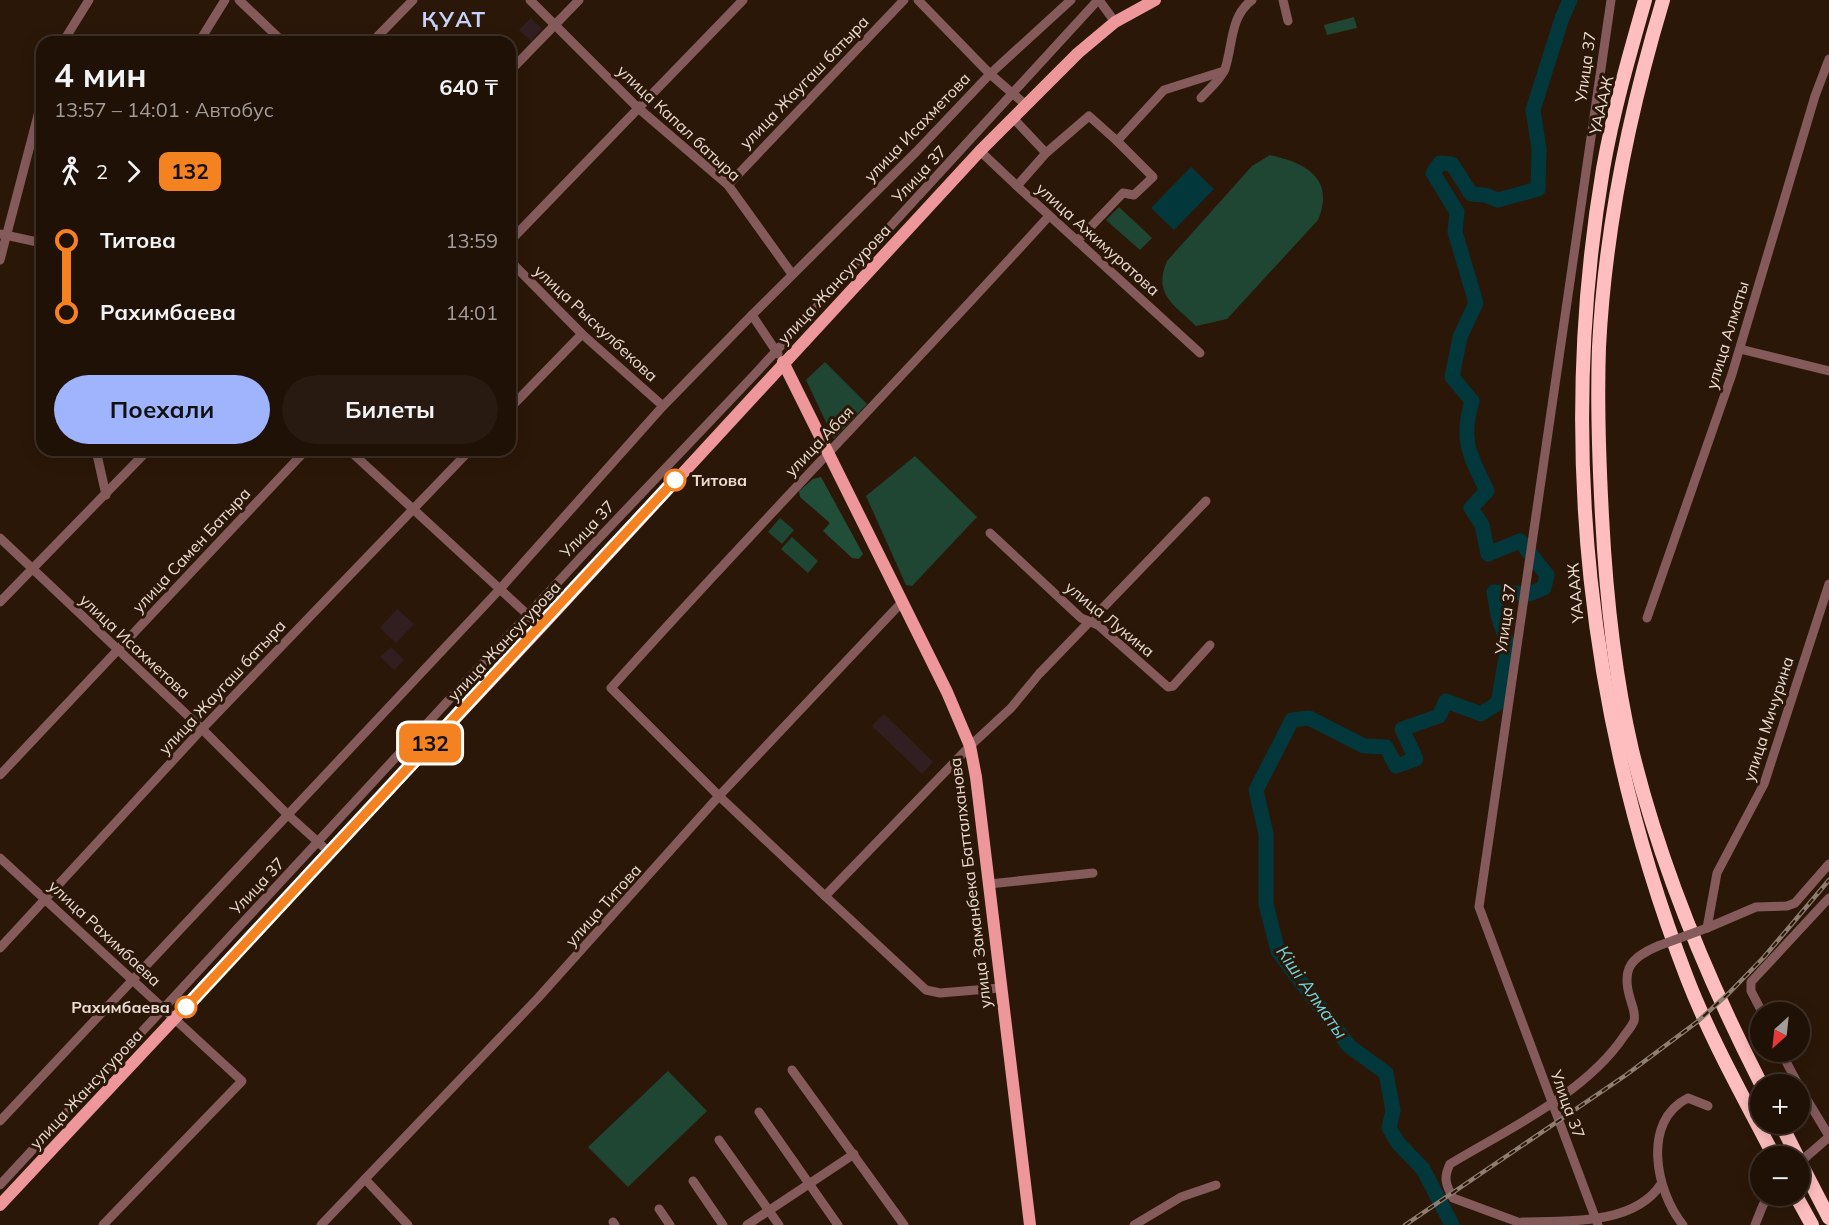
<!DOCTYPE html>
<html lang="ru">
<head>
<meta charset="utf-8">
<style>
	:root { --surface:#201106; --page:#281a10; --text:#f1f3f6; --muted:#a29d9b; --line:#3d3128; --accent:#a0b3fd }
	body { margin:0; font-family:Mulish,sans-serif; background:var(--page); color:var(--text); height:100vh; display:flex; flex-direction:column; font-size:22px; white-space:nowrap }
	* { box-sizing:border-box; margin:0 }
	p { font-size:20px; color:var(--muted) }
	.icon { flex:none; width:33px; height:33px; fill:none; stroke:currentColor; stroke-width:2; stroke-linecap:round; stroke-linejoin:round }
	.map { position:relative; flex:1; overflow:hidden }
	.panel { position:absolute; left:36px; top:36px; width:480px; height:420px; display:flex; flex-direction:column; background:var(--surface); border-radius:18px; box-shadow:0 3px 15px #0003,0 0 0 2px var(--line) }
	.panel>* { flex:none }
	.badge { padding:0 12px; border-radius:9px; font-size:21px; line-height:39px }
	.needle { width:39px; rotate:207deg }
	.controls { position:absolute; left:1750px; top:1002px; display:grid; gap:12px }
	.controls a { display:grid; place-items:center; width:60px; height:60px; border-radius:50%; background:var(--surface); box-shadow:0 3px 15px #0003,0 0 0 2px var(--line); font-size:30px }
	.map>.badge { position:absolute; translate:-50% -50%; box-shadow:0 0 0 3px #fff }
	.legs { display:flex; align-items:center; gap:9px; height:66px; padding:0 18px; font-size:20px }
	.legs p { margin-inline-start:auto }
	.overview { display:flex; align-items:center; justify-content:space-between; height:102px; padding:0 18px }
	h1 { font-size:33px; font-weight:700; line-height:45px }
	.button { display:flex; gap:12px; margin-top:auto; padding:12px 18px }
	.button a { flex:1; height:69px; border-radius:36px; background:var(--accent); color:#111; font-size:24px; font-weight:700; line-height:69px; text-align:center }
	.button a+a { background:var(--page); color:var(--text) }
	ul { padding:0 18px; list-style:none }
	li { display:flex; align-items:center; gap:21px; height:72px; font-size:22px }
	li i { display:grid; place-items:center; width:9px; height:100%; margin:0 8px; background:currentColor }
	li i::after { content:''; width:15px; height:15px; margin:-8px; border:4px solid; border-radius:50%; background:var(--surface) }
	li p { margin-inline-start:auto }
	li:first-child i { background:linear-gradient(#0000 50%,currentColor 0) }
	li:last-child i { background:linear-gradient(currentColor 50%,#0000 0) }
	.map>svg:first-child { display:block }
	.education { fill:#311e21 }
	.green { fill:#1e4632 }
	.forest { fill:#204e38 }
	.water { fill:#02373b }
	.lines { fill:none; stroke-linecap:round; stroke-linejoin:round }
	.river { stroke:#02373b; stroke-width:15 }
	.minor { stroke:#845a5b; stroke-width:9 }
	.major { stroke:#ee979a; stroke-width:12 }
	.highway { stroke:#febebf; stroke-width:14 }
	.rail-casing { stroke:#8e7d71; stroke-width:4.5 }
	.rail { stroke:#2b1708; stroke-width:2; stroke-dasharray:7; stroke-linecap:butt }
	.minor-bridge { stroke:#845a5b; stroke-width:9 }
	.line-1-casing { stroke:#fff; stroke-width:14 }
	.line-1 { stroke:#f58220; stroke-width:9 }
	.stop-1-dot { fill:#fff; stroke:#f58220; stroke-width:3 }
	.labels { text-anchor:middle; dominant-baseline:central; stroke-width:6; stroke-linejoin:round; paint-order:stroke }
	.street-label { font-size:16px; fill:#ecddd4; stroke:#2b1708 }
	.stop-label { font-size:16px; font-weight:bold; fill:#ecddd4; stroke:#2b1708; text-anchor:start }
	.water-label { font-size:18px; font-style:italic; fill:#71d4de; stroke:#2b1708 }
	.district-label { font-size:22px; font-weight:bold; letter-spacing:1.5px; fill:#c6d2fc; stroke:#2b1708 }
</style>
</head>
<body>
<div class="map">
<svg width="1829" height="1225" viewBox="0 0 1829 1225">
	<rect width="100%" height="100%" fill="#2b1708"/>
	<g class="education">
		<polygon points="531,18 542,29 531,41 519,30"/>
		<polygon points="397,609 414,624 396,643 380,628"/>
		<polygon points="391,647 404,660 394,670 380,657"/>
		<polygon points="884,714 933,762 922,774 872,726"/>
	</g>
	<g class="green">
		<polygon points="1354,17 1357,28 1327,35 1324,25"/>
		<path d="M1270,155c37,8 65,24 48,65l-91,99 -31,7c-23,-22 -43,-32 -29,-65l85,-95z"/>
		<polygon points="1119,207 1152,238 1140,250 1106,220"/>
		<polygon points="825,362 867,404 834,439 806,380"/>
		<polygon points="915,456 977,517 912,586 906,585 866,496"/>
		<polygon points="780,518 794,530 782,544 768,532"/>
		<polygon points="792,537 818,561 808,573 781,549"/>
		<polygon points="668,1071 707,1111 628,1187 588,1147"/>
	</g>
	<polygon class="forest" points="821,477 863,554 859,559 852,558 823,531 830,523 800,497 799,491 813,479"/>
	<polygon class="water" points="1191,167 1214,189 1174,230 1151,208"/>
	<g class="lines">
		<path class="river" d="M1452,1225l-29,-56 -25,-26 -9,-15 4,-18 -7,-37 -37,-27 -71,-95 -12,-47v-70l-10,-44 36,-70 17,-2 55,28 22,1 10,19 20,-7 -14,-30 37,-13 7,-15 35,13 17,-11 10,-57 -10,-31 -4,-23 35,2 15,-6 3,-13 -27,-34 -32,13 -6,-29 -11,-17 16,-17c-17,-35 -27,-51 -15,-90l-20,-24 8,-40 16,-34 -21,-71 2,-20 -24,-39 7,-10 12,1 19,30 14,1 13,5 40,-11 1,-40 -6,-39 29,-92 8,-18"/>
		<g class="minor">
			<polyline points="239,0 283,42"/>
			<polyline points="530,0 637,107 728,185 792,274"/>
			<polyline points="1099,0 1115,22"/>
			<polyline points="1283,0 1288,21"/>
			<polyline points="63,42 89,0"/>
			<polyline points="199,42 225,0"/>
			<polyline points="372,42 413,0"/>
			<polyline points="510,71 579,0"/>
			<path d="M1201,98c7,-8 20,-19 24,-29 8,-24 5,-53 27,-69"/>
			<polyline points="1026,105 990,74 1071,0"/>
			<polyline points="1013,118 1046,153 1017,186 1200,353"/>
			<polyline points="980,151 1017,186"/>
			<polyline points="1046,153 1089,116 1117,141 1164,90 1224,71"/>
			<polyline points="728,185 904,0"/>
			<path d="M1049,216c-144,159 -295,312 -438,472l108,108 106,100 145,-150 41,-38 28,-34 167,-173"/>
			<polyline points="0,234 42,243"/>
			<polyline points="510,241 743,0"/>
			<polyline points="1077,241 1123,193 1134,195 1153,177 1117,141"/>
			<polyline points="0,260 42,100"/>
			<polyline points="510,261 582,334 663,406"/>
			<polyline points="1740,349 1829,371"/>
			<polyline points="778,354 752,315 916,152 990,74 918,0"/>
			<polyline points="510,408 582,334"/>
			<polyline points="96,450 106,495"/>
			<polyline points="349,450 541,627"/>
			<polyline points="990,533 1081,618 1098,625 1168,687 1173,686 1210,645"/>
			<polyline points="0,538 202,729 287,814 328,851"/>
			<polyline points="0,602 148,450"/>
			<polyline points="1647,618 1732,374 1815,96 1829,59"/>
			<polyline points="0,775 306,450"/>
			<polyline points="0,858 242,1081 103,1225"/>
			<polyline points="989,884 1093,873"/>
			<polyline points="825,896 926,990 940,993 1000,988"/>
			<polyline points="1707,928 1717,873 1764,784 1829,584"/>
			<polyline points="1707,928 1756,907 1787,906 1795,903 1829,864"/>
			<polyline points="0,948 202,729 470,450"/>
			<polyline points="1762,1012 1751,991 1751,982 1829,898"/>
			<polyline points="1781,1052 1798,1084"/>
			<polyline points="792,1070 904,1225"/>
			<polyline points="1800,1088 1829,1136"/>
			<polyline points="759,1112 838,1225"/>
			<polyline points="0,1121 500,589 663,406 752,315"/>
			<polyline points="719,1140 779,1225"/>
			<polyline points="1807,1156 1829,1137"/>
			<polyline points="365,1179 408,1225"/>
			<polyline points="693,1181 723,1225"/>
			<polyline points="0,1185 584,554 755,374 1098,0"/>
			<polyline points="659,1209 670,1225"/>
			<polyline points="613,1222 615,1225"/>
			<path d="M1522,1222c46,-1 113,3 139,-38"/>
			<polyline points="321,1225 538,998 719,796 903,601"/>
			<polyline points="747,1225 854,1154"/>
			<polyline points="1134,1225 1181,1197 1216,1185"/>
			<path d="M1526,1225l-73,-27c-7,-13 -10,-20 -3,-34 58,-35 136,-71 174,-128 3,-4 8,-10 10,-15 2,-8 -2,-15 -4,-23 -9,-30 2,-41 28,-52"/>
			<polyline points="1598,1225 1479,907 1611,0"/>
			<path d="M1683,1225c-27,-33 -42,-104 5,-127l20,8"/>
			<polyline points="1755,1225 1763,1205 1770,1196"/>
		</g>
		<g class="major">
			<polyline points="783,362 947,692 970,746 976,777 1030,1225"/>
			<polyline points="0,1205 541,627 980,151 1078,53 1115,22 1155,0"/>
		</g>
		<g class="highway">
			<path d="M1645,0c-16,56 -32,112 -42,169 -46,273 -15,552 84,809 24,62 57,120 87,178"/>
			<path d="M1663,0c-34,113 -58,230 -64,347 -2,56 0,113 3,169 4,78 12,157 30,234 28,116 75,228 129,334"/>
			<polyline points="1781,1124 1797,1156"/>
			<polyline points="1800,1162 1829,1218"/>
			<polyline points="1796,1196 1812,1225"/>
		</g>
		<defs>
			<polyline id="rail" points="1405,1225 1626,1075 1697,1022 1729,993 1764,957 1829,880"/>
		</defs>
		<use href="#rail" class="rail-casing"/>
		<use href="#rail" class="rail"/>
		<g class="minor-bridge">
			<polyline points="1658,946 1707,928"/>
			<polyline points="1800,1163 1807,1156"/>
		</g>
	</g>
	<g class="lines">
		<defs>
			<polyline id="line-1" points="186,1007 675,480"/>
		</defs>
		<use href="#line-1" class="line-1-casing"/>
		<use href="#line-1" class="line-1"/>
	</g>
	<g class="stop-1-dot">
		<circle cx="675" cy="480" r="10"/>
		<circle cx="186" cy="1007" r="10"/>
	</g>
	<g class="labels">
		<g class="street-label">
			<text transform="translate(1585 67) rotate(-82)">Улица 37</text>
			<text transform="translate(804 82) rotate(-46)">улица Жаугаш батыра</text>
			<text transform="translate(1601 105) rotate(-77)">ҮАААЖ</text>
			<text transform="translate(679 123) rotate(43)">улица Капал батыра</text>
			<text transform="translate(917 127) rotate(-46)">улица Исахметова</text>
			<text transform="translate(919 174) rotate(-47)">Улица 37</text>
			<text transform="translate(1098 239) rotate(42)">улица Ажимуратова</text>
			<text transform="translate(834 284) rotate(-47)">улица Жансугурова</text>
			<text transform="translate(596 323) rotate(43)">улица Рыскулбекова</text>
			<text transform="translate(1727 335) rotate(-73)">улица Алматы</text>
			<text transform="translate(819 441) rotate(-46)">улица Абая</text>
			<text transform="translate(587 529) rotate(-47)">Улица 37</text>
			<text transform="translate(191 550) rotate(-47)">улица Самен Батыра</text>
			<text transform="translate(1575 593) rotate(-95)">ҮАААЖ</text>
			<text transform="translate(1110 619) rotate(39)">улица Лукина</text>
			<text transform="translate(1505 619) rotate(-82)">Улица 37</text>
			<text transform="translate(504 641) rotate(-47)">улица Жансугурова</text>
			<text transform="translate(135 646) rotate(43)">улица Исахметова</text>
			<text transform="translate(222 687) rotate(-47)">улица Жаугаш батыра</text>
			<text transform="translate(1768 719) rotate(-72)">улица Мичурина</text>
			<text transform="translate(970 883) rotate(-97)">улица Заманбека Батталханова</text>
			<text transform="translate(257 886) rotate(-47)">Улица 37</text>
			<text transform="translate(603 905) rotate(-48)">улица Титова</text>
			<text transform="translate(105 933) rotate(43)">улица Рахимбаева</text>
			<text transform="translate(86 1089) rotate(-47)">улица Жансугурова</text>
			<text transform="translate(1568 1104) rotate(70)">Улица 37</text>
		</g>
		<g class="stop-label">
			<text x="692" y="480">Титова</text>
			<text x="170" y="1007" text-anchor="end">Рахимбаева</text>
		</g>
		<g class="water-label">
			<text transform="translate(1312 992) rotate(55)">Кіші Алматы</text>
		</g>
		<g class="district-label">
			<text x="454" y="19">ҚУАТ</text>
		</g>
	</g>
</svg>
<div class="controls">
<a><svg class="needle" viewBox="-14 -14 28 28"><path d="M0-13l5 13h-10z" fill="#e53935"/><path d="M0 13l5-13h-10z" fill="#a29d9b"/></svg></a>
<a>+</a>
<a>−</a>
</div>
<b class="badge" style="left:430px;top:743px;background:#f58220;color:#111">132</b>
<section class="panel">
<div class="overview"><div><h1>4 мин</h1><p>13:57 – 14:01 · Автобус</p></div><b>640 ₸</b></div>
<div class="legs"><svg class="icon" aria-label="walk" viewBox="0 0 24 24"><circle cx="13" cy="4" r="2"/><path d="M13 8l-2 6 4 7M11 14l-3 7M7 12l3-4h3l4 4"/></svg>2<svg class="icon" aria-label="forward" viewBox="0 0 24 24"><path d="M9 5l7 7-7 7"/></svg><b class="badge" style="background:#f58220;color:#111">132</b></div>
<ul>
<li><i style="color:#f58220"></i><b>Титова</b><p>13:59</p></li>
<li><i style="color:#f58220"></i><b>Рахимбаева</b><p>14:01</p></li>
</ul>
<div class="button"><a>Поехали</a><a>Билеты</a></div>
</section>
</div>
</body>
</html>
